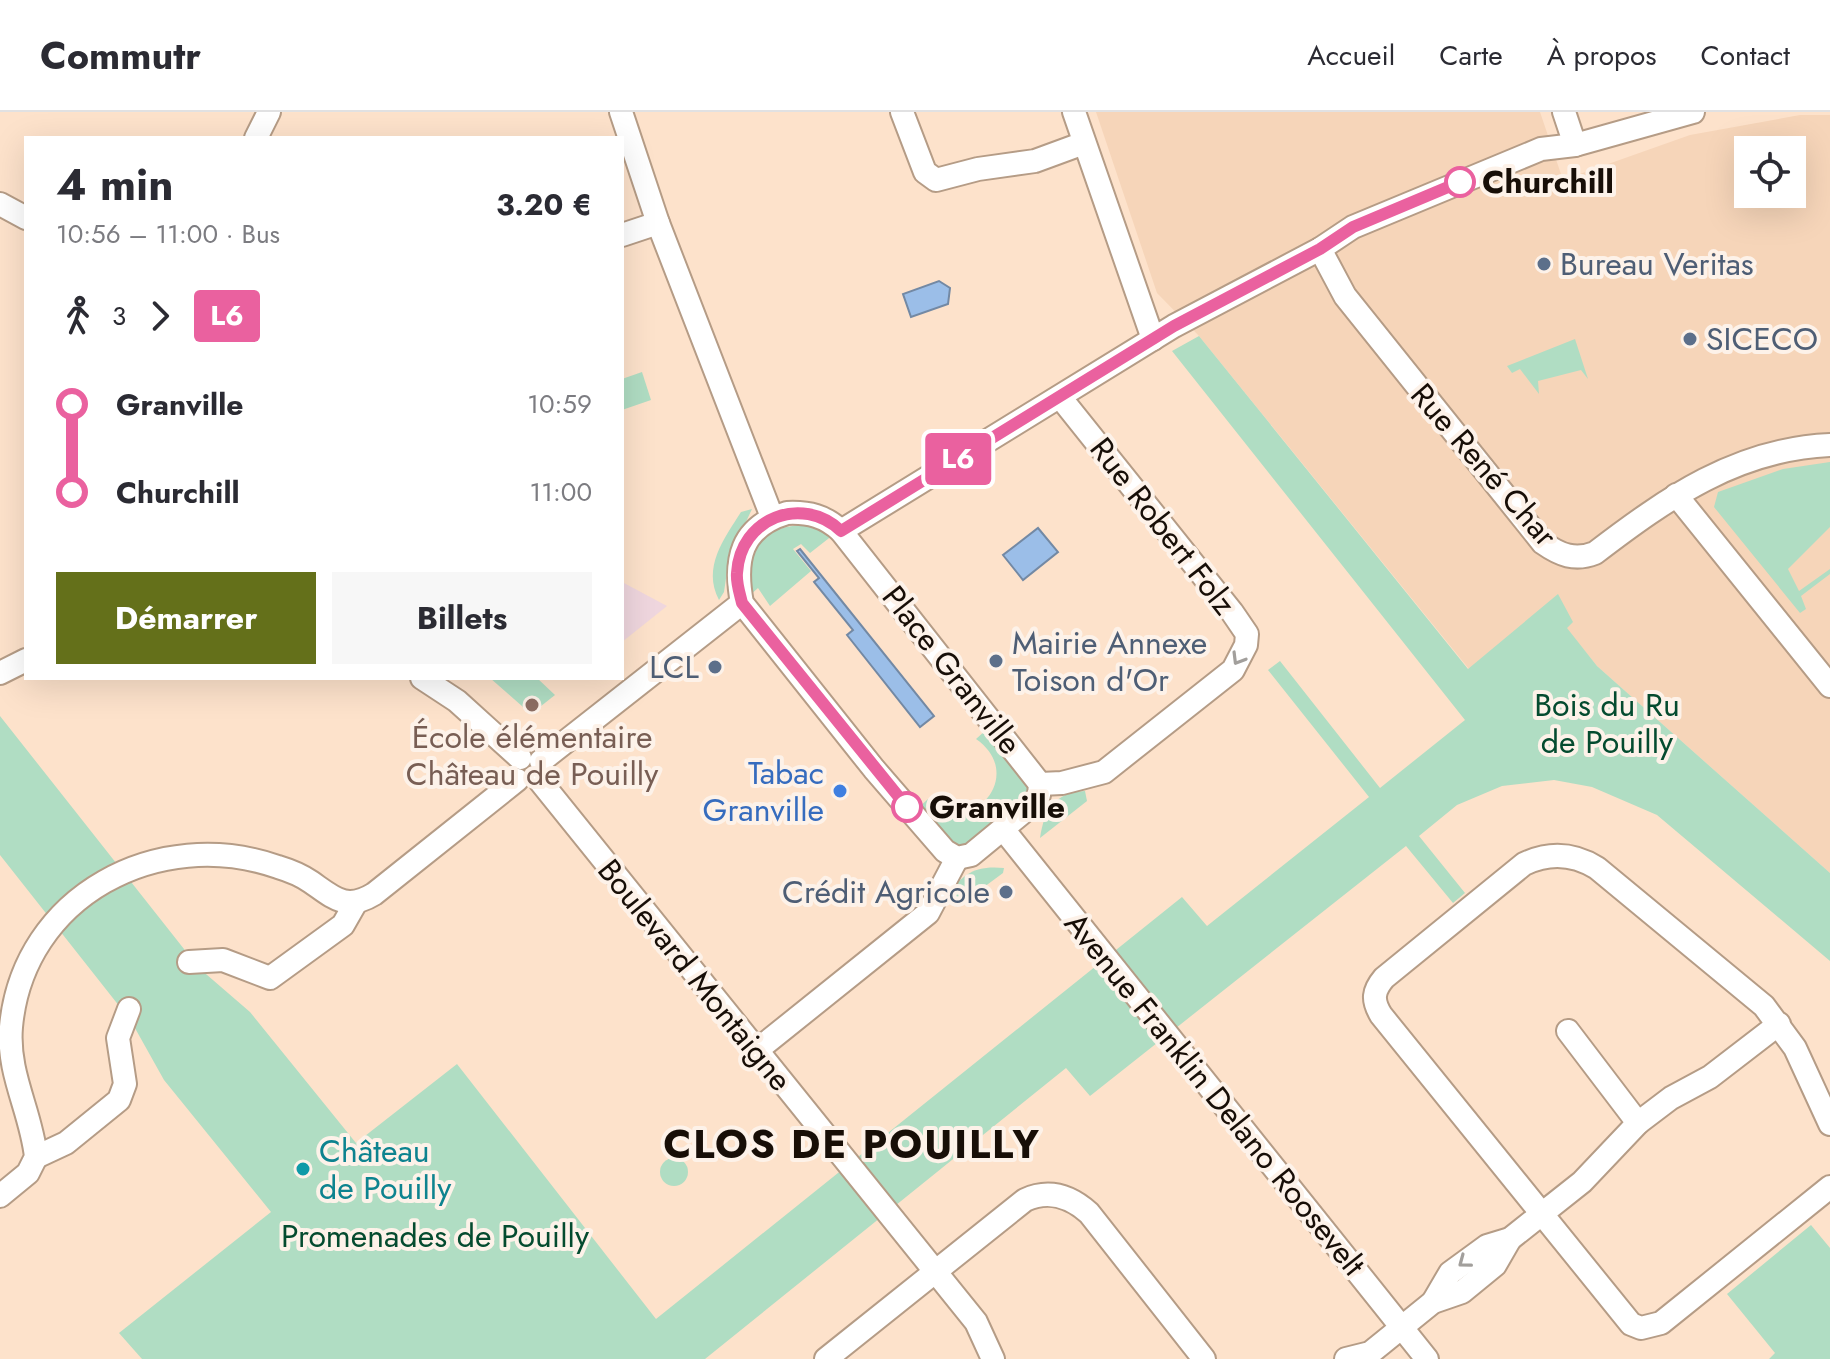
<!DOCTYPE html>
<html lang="fr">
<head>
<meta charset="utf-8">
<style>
	:root { --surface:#fff; --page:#f7f7f7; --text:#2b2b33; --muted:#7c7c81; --line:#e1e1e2; --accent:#64701a }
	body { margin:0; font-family:Jost,sans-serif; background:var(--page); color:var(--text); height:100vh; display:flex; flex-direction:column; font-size:30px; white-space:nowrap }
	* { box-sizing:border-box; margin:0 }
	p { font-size:26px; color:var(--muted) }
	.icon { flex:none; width:44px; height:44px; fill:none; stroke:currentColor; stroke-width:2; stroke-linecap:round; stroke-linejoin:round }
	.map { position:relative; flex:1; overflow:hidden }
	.sheet { position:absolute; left:24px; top:24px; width:600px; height:544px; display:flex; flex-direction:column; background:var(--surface); border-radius:0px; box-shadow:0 8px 32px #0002 }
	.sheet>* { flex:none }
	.badge { padding:0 16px; border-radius:6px; font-size:28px; line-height:52px }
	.controls { position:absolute; left:1734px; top:24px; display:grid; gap:16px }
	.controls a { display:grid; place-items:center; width:72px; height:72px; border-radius:0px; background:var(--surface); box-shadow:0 8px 32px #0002; font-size:40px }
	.map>.badge { position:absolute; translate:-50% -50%; box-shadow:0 0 0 4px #fff }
	.legs { display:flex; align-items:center; gap:12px; height:88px; padding:0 32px; font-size:26px }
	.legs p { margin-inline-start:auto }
	.head { display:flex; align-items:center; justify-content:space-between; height:136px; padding:0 32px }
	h1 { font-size:44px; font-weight:700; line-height:60px }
	.action { display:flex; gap:16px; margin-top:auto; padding:16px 32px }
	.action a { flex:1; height:92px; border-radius:0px; background:var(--accent); color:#fff; font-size:32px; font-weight:700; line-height:92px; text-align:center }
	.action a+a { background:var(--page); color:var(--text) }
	ul { padding:0 32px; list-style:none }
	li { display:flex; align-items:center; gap:28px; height:88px; font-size:30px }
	li i { display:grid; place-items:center; width:12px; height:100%; margin:0 10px; background:currentColor }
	li i::after { content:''; width:20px; height:20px; margin:-10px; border:6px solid; border-radius:50%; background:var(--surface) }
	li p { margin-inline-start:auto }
	li:first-child i { background:linear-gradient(#0000 50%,currentColor 0) }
	li:last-child i { background:linear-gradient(currentColor 50%,#0000 0) }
	header { display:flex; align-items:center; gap:48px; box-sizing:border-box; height:112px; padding:0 40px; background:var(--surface); border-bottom:2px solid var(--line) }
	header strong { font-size:38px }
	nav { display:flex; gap:44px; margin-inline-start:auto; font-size:28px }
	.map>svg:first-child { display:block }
	.built { fill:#f6d5b9; fill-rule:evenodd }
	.education { fill:#efd6de }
	.green { fill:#b0ddc3 }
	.water { fill:#9bbee8; stroke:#7389a4; stroke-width:2 }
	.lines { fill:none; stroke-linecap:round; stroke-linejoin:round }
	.minor-casing { stroke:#b59c86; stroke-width:26 }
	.minor { stroke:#fff; stroke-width:22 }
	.oneway { stroke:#a29f9c }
	.line-1-casing { stroke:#fff; stroke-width:18 }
	.line-1 { stroke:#ea619f; stroke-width:12 }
	.stop-1-dot { fill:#fff; stroke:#ea619f; stroke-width:4 }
	.service-dot { fill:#5c6f8a; stroke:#fdf2e9; stroke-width:3 }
	.education-dot { fill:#8d6e63; stroke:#fdf2e9; stroke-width:3 }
	.shop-dot { fill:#3f7fe0; stroke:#fdf2e9; stroke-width:3 }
	.culture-dot { fill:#0f9aa8; stroke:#fdf2e9; stroke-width:3 }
	.labels { text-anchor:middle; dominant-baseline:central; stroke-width:8; stroke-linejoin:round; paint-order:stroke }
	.stop-label { font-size:32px; font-weight:bold; fill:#170e07; stroke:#fdf2e9; text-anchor:start }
	.service-label { font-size:32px; fill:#4e5e75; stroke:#fdf2e9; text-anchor:start }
	.street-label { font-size:32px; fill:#170e07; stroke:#fdf2e9 }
	.park-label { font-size:32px; fill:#044b2f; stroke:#fdf2e9 }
	.education-label { font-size:32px; fill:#785e54; stroke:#fdf2e9 }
	.shop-label { font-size:32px; fill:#366cbe; stroke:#fdf2e9; text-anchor:end }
	.culture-label { font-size:32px; fill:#0d838f; stroke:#fdf2e9; text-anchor:start }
	.district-label { font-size:40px; font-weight:bold; letter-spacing:2px; fill:#170e07; stroke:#fdf2e9 }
</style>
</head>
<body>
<header>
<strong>Commutr</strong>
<nav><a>Accueil</a><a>Carte</a><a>À propos</a><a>Contact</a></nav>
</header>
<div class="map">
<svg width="1830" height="1247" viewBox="0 0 1830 1247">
	<rect width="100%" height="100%" fill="#fde2cb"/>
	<path class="built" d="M1096,0h444l23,68 127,-45 110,-20h30v758l-233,-207 -31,-38 -97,41 -270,-333 -42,-43zM1748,38h44v44h-44z"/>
	<polygon class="education" points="622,470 667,494 622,530"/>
	<g class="green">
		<polygon points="1199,224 1468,557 1558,482 1573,510 1567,516 1597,554 1830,761 1830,849 1657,703 1592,675 1554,668 1502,674 1457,693 1419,724 1465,781 1453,791 1406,734 1090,984 1066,956 705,1247 142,1247 119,1221 271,1100 164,968 131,909 0,743 0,604 199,856 250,900 356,1031 457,952 656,1207 1182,785 1207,814 1369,685 1268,558 1280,549 1380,676 1465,608 1172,239"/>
		<polygon points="1575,227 1588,267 1581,258 1538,269 1539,282 1520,257 1512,261 1507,254"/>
		<polygon points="642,260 651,288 622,298 622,267"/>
		<polygon points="1830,350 1830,415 1788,457 1799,479 1830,457 1830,462 1801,484 1806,497 1800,501 1714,395 1718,380 1783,357"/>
		<path d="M752,397l-23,49 -5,34 -5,8c-17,-33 5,-61 22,-88z"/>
		<path d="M808,413l25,10 -23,18 -9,-9 -8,5 18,22 -41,35 -12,-18 -9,8c0,-44 8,-71 59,-71z"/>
		<polygon points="490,566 537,566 555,583 531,602"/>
		<path d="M986,618l44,51 -1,14 -60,52h-16l-36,-38 11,-10c39,43 101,-23 48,-60z"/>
		<path d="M1085,679l2,10 -47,37c4,-28 15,-46 45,-47z"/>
		<path d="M1004,756l-1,5 -46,34 -10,-9c13,-24 29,-33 57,-30z"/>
		<circle cx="674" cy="1060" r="14"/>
		<polygon points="1811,1113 1830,1136 1830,1247 1769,1247 1775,1241 1727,1182"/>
	</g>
	<g class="water">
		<polygon points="939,169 950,176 948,192 911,205 903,182"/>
		<polygon points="1038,416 1058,440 1023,468 1003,443"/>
		<polygon points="800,437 934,604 920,615 847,523 853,518 814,470 819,466 797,439"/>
	</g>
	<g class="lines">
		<defs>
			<g id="minor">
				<polyline points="621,0 658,111 772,405"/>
				<polyline points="902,0 925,60 936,68 978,57 1035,49 1084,31"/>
				<polyline points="1074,0 1153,227"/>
				<polyline points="1564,0 1575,33"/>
				<polyline points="256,26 269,0"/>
				<polyline points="0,92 26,106"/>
				<polyline points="622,123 658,111"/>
				<path d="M1320,137l25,47 198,247c17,12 32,18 52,10 72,-55 142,-104 235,-108"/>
				<polyline points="1676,383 1830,574"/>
				<path d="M787,401c22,-1 38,3 54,18l199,253 -1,11 -6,9 -62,51 -14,3 -12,-7 -71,-82 -132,-166c-8,-43 -2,-76 45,-90z"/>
				<polyline points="841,419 1174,214 1320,137 1353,115 1541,37 1575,33 1693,0"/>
				<polyline points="0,561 26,548"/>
				<polyline points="422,566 457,589 520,646"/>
				<polyline points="541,649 742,491"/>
				<polyline points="540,669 976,1210 993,1247"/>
				<polyline points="1040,672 1062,671 1104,660 1233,558 1246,533 1247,522 1232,500 1060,285"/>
				<polyline points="1003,717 1427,1247"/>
				<polyline points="189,850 223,848 270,866 343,813 355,792"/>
				<polyline points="1568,919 1638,1011"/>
				<polyline points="756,939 928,801 957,746"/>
				<path d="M1830,1012l-35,-76 -31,-42 -167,-138c-24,-15 -48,-16 -73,-4l-140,114c-11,13 -12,22 -3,37l250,309 10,4 20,-5 169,-136"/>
				<polyline points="36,1045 66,1031 119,988 125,972 118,926 129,897"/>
				<path d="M0,1084l28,-23 8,-16c-5,-46 -29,-83 -25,-130 12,-132 148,-202 267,-160 10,3 23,8 33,15 23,16 35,29 63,12l143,-114"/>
				<polyline points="1433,1190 1450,1161 1487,1134 1510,1127 1582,1070 1638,1011 1671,986 1710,965 1779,912"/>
				<path d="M826,1247l199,-159c24,-11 45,-4 64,13l115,146"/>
				<polyline points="1346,1247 1370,1241 1433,1190 1462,1180 1495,1153 1510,1127"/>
			</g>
		</defs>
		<use href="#minor" class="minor-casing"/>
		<use href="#minor" class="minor"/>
	</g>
	<defs><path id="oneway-chevron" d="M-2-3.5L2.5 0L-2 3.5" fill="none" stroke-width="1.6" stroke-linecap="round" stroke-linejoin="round" transform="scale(2)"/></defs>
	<g class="oneway">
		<use href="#oneway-chevron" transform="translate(1238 547) rotate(121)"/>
		<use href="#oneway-chevron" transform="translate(1464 1150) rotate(143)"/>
	</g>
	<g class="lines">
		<defs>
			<path id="line-1" d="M907,695l-165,-204c-2,-9 -6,-20 -5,-30 3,-55 65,-79 104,-42l333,-205 146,-77 33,-22 107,-45"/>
		</defs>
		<use href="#line-1" class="line-1-casing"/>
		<use href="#line-1" class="line-1"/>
	</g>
	<g class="stop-1-dot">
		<circle cx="1460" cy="70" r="14"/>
		<circle cx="907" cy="695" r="14"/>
	</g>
	<g class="service-dot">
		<circle cx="1544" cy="152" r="8"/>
		<circle cx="1690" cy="227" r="8"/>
		<circle cx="996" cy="549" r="8"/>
		<circle cx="715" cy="555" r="8"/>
		<circle cx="1006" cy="780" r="8"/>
	</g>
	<circle class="education-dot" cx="532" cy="593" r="8"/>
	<circle class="shop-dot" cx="840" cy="679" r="8"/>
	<circle class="culture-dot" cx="303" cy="1057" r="8"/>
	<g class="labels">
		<g class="stop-label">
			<text x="1482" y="70">Churchill</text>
			<text x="929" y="695">Granville</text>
		</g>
		<g class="service-label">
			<text x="1560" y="152">Bureau Veritas</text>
			<text x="1706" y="227">SICECO</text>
			<text x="1012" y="531">Mairie Annexe<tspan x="1012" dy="37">Toison d'Or</tspan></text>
			<text x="699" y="555" text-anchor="end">LCL</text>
			<text x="990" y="780" text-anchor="end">Crédit Agricole</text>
		</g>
		<g class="street-label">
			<text transform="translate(1484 353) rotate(49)">Rue René Char</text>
			<text transform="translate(1163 414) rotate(52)">Rue Robert Folz</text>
			<text transform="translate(952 558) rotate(52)">Place Granville</text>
			<text transform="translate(695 863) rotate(51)">Boulevard Montaigne</text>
			<text transform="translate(1215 982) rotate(51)">Avenue Franklin Delano Roosevelt</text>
		</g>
		<g class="park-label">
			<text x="1607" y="593">Bois du Ru<tspan x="1607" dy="37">de Pouilly</tspan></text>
			<text x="435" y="1124">Promenades de Pouilly</text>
		</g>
		<g class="education-label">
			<text x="532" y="625">École élémentaire<tspan x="532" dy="37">Château de Pouilly</tspan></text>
		</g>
		<g class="shop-label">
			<text x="824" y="661">Tabac<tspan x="824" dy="37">Granville</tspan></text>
		</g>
		<g class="culture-label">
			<text x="319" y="1039">Château<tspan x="319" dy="37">de Pouilly</tspan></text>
		</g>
		<g class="district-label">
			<text x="852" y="1032">CLOS DE POUILLY</text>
		</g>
	</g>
</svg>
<div class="controls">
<a><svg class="icon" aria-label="locate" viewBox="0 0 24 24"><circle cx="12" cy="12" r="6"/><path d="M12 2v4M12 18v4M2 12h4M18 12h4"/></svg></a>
</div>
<b class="badge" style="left:958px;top:347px;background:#ea619f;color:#fff">L6</b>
<section class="sheet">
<div class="head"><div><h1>4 min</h1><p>10:56 – 11:00 · Bus</p></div><b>3.20 €</b></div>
<div class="legs"><svg class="icon" aria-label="walk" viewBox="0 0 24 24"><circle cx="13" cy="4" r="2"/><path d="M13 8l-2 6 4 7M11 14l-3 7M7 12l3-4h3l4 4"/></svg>3<svg class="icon" aria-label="forward" viewBox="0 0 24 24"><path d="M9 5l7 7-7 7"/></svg><b class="badge" style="background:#ea619f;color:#fff">L6</b></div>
<ul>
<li><i style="color:#ea619f"></i><b>Granville</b><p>10:59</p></li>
<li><i style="color:#ea619f"></i><b>Churchill</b><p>11:00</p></li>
</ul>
<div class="action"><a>Démarrer</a><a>Billets</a></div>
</section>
</div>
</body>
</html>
